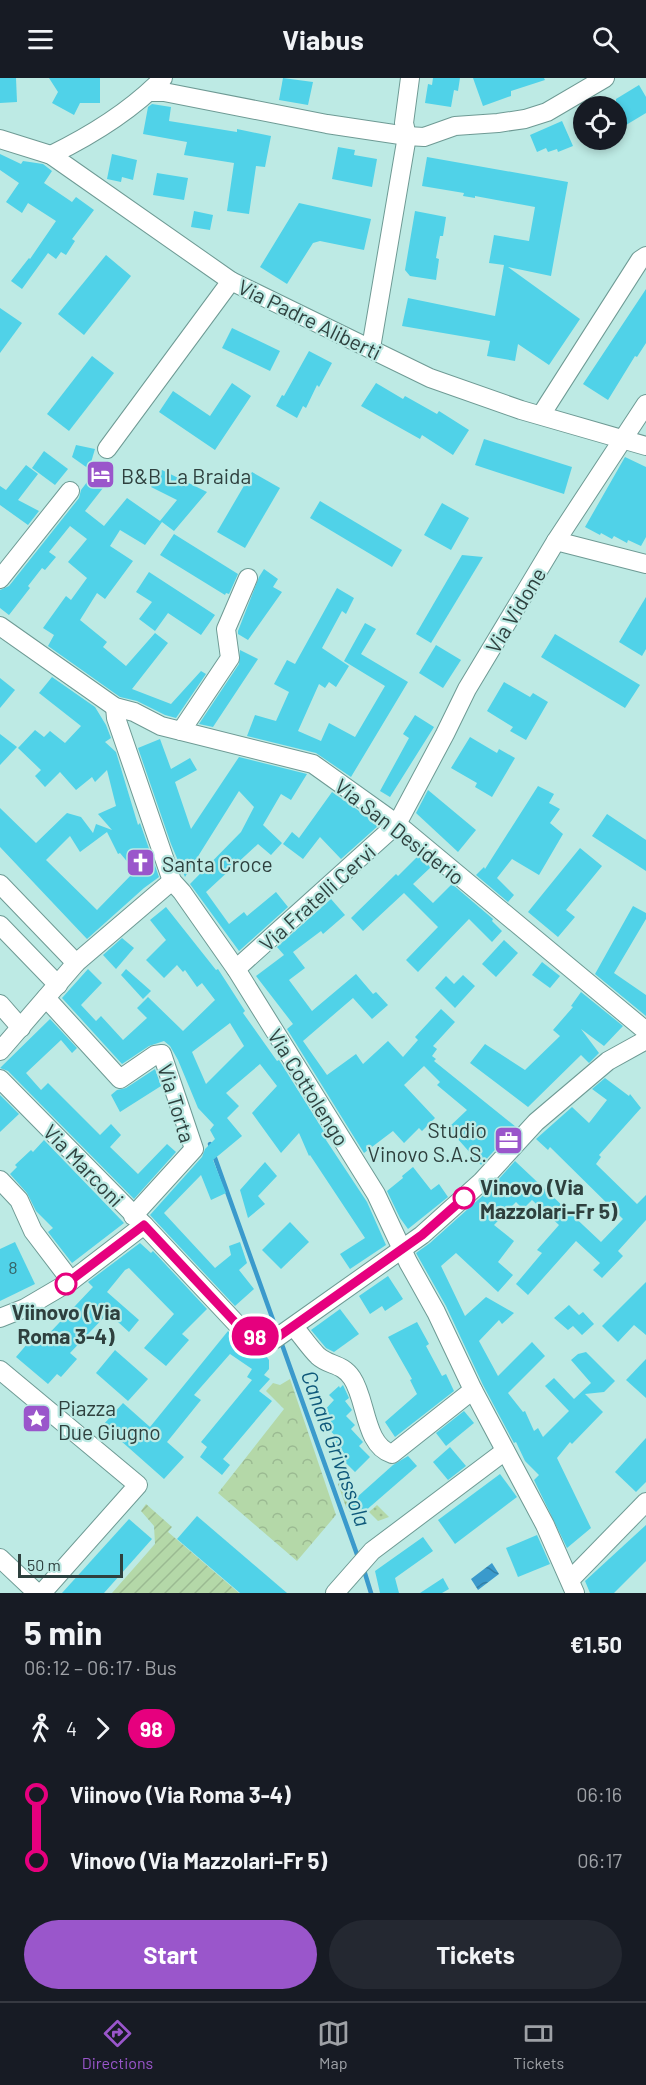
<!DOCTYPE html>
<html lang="en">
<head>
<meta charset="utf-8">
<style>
	:root { --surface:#171b24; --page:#242831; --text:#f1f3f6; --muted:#9ea1a6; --line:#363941; --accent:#9a56cb }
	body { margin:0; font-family:Barlow,sans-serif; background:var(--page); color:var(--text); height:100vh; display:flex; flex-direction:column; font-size:22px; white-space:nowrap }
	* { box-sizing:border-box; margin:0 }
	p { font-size:20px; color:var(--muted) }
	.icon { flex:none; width:33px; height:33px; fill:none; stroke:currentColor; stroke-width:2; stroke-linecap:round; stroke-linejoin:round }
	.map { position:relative; height:1515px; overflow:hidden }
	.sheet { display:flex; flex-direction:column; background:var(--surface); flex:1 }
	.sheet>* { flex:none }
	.badge { padding:0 12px; border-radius:20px; font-size:21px; line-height:39px }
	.tools { position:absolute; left:573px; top:18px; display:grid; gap:12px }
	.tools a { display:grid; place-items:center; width:54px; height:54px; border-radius:50%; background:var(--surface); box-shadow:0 3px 9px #0003; font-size:30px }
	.scale { position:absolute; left:18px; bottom:15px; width:105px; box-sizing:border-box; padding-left:6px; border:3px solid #2e403e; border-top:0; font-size:16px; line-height:21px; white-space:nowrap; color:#2e403e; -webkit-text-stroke:4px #bdeae4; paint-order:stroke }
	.map>.badge { position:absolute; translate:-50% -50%; box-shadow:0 0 0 3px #fff }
	.legs { display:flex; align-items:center; gap:9px; height:66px; padding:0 24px; font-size:20px }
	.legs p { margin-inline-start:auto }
	.headline { display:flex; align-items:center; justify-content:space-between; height:102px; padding:0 24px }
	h1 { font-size:33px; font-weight:700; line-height:45px }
	.action { display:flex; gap:12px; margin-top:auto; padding:12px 24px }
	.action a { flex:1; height:69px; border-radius:36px; background:var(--accent); color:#fff; font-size:24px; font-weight:700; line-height:69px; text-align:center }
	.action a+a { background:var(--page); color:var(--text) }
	ul { padding:0 24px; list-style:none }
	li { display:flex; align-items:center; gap:21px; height:66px; font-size:22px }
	li i { display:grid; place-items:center; width:9px; height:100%; margin:0 8px; background:currentColor }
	li i::after { content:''; width:15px; height:15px; margin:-8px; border:4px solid; border-radius:50%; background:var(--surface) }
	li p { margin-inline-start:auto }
	li:first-child i { background:linear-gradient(#0000 50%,currentColor 0) }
	li:last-child i { background:linear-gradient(currentColor 50%,#0000 0) }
	header { display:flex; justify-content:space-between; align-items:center; height:78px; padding:0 24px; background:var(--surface); font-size:27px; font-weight:700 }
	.dock { display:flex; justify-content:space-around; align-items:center; height:84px; border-top:2px solid var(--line); background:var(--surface); font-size:16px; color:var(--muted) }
	.dock a { display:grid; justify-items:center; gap:3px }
	.dock .current { color:var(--accent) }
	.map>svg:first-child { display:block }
	.grass { fill:url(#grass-dots) }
	.forest { fill:url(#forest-crowns) }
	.garden { fill:url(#garden-furrows) }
	.water { fill:url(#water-waves) }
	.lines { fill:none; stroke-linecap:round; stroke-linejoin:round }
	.stream { stroke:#3a9acc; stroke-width:4.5 }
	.building { fill:#50d2e8; fill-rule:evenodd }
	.minor-casing { stroke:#6e9a94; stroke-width:20 }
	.minor { stroke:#fff; stroke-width:18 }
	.line-1-casing { stroke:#fff; stroke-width:14 }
	.line-1 { stroke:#e6007e; stroke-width:9 }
	.stop-1-dot { fill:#fff; stroke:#e6007e; stroke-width:3 }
	.labels { text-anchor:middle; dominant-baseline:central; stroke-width:4.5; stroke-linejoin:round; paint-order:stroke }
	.number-label { font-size:18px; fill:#366468 }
	.street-label { font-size:21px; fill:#2e403e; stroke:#bdeae4 }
	.poi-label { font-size:21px; fill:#2e403e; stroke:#bdeae4; text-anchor:start }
	.stop-label { font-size:21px; font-weight:bold; fill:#2e403e; stroke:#bdeae4; text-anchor:start }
	.water-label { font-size:22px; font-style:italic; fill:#0e587a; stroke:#bdeae4 }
</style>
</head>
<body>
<header><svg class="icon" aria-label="menu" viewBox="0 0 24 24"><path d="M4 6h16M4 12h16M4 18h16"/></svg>Viabus<svg class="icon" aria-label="search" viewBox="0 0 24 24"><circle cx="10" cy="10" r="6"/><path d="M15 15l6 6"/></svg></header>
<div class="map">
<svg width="646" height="1515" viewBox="0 0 646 1515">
	<defs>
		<pattern id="grass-dots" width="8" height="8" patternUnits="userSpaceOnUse" patternTransform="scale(1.5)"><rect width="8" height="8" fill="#b4d8a8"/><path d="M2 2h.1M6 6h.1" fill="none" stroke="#9bba92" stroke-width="1.8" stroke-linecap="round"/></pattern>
		<pattern id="forest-crowns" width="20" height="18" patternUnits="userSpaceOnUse" patternTransform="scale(1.5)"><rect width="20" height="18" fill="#b4d8a8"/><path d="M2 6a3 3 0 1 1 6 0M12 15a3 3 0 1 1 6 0" fill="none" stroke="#9bba92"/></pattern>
		<pattern id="garden-furrows" width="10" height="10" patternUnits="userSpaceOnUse" patternTransform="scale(1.5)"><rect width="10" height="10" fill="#b4d8a8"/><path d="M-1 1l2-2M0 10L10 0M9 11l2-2" fill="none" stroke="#9bba92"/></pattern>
		<pattern id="water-waves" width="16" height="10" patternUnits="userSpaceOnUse" patternTransform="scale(1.5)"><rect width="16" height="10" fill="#3a9acc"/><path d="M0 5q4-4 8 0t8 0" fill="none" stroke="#317fa7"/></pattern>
	</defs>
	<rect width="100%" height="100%" fill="#bdeae4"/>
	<g class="grass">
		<polygon points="344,1400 358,1418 346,1429 338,1406"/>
		<polygon points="377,1427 389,1439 378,1443 369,1434"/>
	</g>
	<polygon class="forest" points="290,1301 336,1437 297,1483 218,1415 284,1331 266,1313 273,1305 280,1307"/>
	<polygon class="garden" points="146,1426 172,1449 168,1454 239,1515 112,1515 155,1466 154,1448 141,1433"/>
	<polygon class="water" points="492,1485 499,1496 478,1512 471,1501"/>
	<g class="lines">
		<g class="stream">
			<polyline points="210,1066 277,1253"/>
			<polyline points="280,1261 359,1482"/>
			<polyline points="363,1489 371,1515"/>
		</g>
	</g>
	<g class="building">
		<polygon points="0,0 16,0 17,24 0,25"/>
		<polygon points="49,0 100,0 100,25 80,25 74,37 52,25 58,14"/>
		<polygon points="283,0 313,4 308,27 279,22"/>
		<polygon points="433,0 460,0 458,13 454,12 451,29 425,25 428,6 432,7"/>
		<polygon points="473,0 544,0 545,2 511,13 511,18 483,28"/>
		<polygon points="639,7 646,19 646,35 616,53 616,21"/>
		<polygon points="152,26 171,29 169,43 237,54 237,51 271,58 265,89 256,88 249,136 227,133 234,85 184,77 187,64 143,56 148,29"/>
		<polygon points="562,43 573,68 558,74 557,71 548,74 546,70 537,74 530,57"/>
		<polygon points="338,69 355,72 354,77 377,81 372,109 332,101"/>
		<polygon points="0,76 21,86 23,83 43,86 52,93 44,105 72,124 76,119 94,132 72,161 75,163 66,177 61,174 56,181 48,175 22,211 11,203 29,180 30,181 56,143 28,125 22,135 6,124 19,105 0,92"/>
		<polygon points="112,76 137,82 133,102 122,99 121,104 107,101"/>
		<polygon points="427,79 568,104 551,198 508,189 580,241 549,287 518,266 515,283 487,278 490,263 402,248 408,220 495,238 504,187 489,185 494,157 529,163 535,129 475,118 475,120 463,118 464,115 422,108"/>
		<polygon points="157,95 188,100 184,122 153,117"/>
		<polygon points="299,125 371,141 364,172 320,163 313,165 287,206 260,189"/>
		<polygon points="194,133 213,137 210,152 191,149"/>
		<polygon points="415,133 446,139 443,158 440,158 436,180 439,181 436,202 410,198 405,192"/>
		<polygon points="106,177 131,198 84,257 58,236"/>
		<polygon points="646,211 646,265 637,279 635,278 608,322 583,306"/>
		<polygon points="0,230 22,245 0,275"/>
		<polygon points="232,250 280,273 270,293 222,270"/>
		<polygon points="309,273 332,285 319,309 317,307 306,330 303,328 297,340 276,328 282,317 284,318"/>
		<polygon points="92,278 114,295 69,353 47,336"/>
		<polygon points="232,305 251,318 215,372 159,334 173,313 210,338"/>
		<polygon points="376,305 403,321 405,318 437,336 439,333 469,352 453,377 422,357 420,361 361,328"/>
		<polygon points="484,361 572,389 564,416 475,387"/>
		<polygon points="76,367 95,371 89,391 72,379"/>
		<polygon points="44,373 68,391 55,407 32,390"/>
		<polygon points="625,379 646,389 646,459 641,468 628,462 627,465 614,458 612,461 601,455 600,457 585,449"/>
		<polygon points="26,387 38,396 18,422 39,433 28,447 0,427 0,408 6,412"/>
		<polygon points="97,391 110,401 85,433 104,448 127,420 160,443 177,422 151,409 162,392 207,414 174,453 162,444 145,467 120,452 110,468 133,483 105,521 97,515 80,542 107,564 103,569 126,588 155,555 168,565 132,611 171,626 201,593 206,596 176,640 165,637 137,623 120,619 48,568 54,557 43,550 66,518 71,522 87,500 68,484 87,461 70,448 49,474 56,479 45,492 42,490 28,508 30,510 9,537 0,530 0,512 9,508 79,420 81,412"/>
		<polygon points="252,394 280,410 245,470 217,454"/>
		<polygon points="320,423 402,472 392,489 310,440"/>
		<polygon points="442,425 469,440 451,472 424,457"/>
		<polygon points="174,456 238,496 229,516 226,515 225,517 160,477"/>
		<polygon points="462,477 483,479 431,565 416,556"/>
		<polygon points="264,491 278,501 273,509 282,514 248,562 238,556 238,553 259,499"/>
		<polygon points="149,494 215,537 201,557 168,535 155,553 139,541 152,524 136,514"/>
		<polygon points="337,510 354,520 346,536 342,533 322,570 349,588 336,609 329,604 325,610 319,606 298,653 321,663 329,645 355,659 385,608 344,583 365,545 376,551 361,576 408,604 351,699 316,675 247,658 255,637 276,643 289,614 274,606 287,582 295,586"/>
		<polygon points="646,519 646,571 642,578 619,564"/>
		<polygon points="555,556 640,607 625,630 541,579"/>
		<polygon points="436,567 461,582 443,610 419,595"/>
		<polygon points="240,572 258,581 213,649 199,646 239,586"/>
		<path d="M52,599l43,30 11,18 5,13 -6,4 11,10 22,73 2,-2 19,54 -15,11 -57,51 -87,-92v-39l36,35 31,-30 14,4 12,16 3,-9 16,6 -14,-16 18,-8 -9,-36 -12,12 -3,-5 -16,13 -16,-18 -15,15 -10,-11 6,-6 -23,-22 17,-18 9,7 6,-6 15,12 16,-17 -42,-33zM107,754l11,22 2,-1 15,18 -38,39 -51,-50 24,-24 10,16z"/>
		<polygon points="0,600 15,612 0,630"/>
		<polygon points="504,604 530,619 533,615 548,624 526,662 510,653 513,649 487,633"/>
		<polygon points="415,637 434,649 390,719 380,713 409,660 403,656"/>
		<polygon points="0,656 17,669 0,687"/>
		<polygon points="470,659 497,675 499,671 515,680 492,719 475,709 477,705 451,690"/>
		<polygon points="160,661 171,691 190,680 197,692 175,704 191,751 239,679 307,696 291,722 281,716 263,747 282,765 271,777 258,766 206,814 229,846 244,834 247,838 276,814 288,829 239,873 190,806 241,754 254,729 239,713 185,799 171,766 138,670"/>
		<polygon points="538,708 554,716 549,725 560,731 550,745 563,756 539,797 512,781 497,800 514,817 508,824 476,797 484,789 485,791"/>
		<polygon points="428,712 476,752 458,774 416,735"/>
		<polygon points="332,714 379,747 341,781 320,759 303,781 283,766 292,754 299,760"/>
		<polygon points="607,736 646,762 646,793 592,758"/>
		<polygon points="580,770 602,788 566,832 575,839 558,859 528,834"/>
		<polygon points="418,778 431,789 413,806 433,825 452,806 493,841 492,843 502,853 492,864 469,841 418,894 406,882 438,849 404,815 363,853 351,840 396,796 398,798"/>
		<polygon points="331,821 345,837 323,856 321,853 293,874 305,890 289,902 312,933 356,896 373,916 376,914 388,927 372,941 353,920 303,963 327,997 356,976 363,986 388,963 403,979 418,962 415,959 441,931 455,944 433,968 437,971 432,978 436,981 434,983 516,1049 481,1087 448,1050 467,1032 437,1007 440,1004 424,988 404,1007 435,1040 422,1053 419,1050 404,1065 393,1053 364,1075 287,951 293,946 256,898 284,877 277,869"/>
		<polygon points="633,828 646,835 646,841 614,895 646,917 646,938 595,896"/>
		<path d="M166,829l50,63 2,-1 27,42 -2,2 34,48 2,-1 49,78 -2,2 41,62 19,43 -36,24 -10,-15 25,-16 -55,-83 -1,1 -10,-23 -18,20 -29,-40 25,-27 -17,-22 -34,29 13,13 -12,12 15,18 -29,24 13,33 -15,7 -10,-25 -37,38 51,55 16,-13 -2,-9 11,-4 7,21 -8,7 15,19 -19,17 -85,-91 52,-58 3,-8 10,-10 -5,-9 4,-5 -16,-17 -20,-48 -8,-14 -6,-5 -15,5 -27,18 -60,-66 26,-29 14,14 -21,22 15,16 5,-5 22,24 24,-22 -10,-10 11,-11 35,34 32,-31 -13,-17 -5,4 -12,-17 -2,2 -6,-7 -13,13 -18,-18 20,-20 -16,-20zM230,945l14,23 -38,38 -14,-32z"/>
		<polygon points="122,860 134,870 116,891 103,877"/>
		<polygon points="504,862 518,875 496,899 482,886"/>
		<polygon points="542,884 560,898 550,910 532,897"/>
		<polygon points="126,891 151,913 143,921 121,897"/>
		<polygon points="463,897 475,908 455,930 435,910 446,898 454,906"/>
		<polygon points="581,914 623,948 604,968 581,951 599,975 589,985 581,977 528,1029 470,985 485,966 525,992 560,958 553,952 573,929 571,928"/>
		<polygon points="50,941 77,970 72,975 61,962 26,995 41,1012 48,1005 100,1057 111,1046 121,1057 110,1069 138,1096 167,1066 176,1074 134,1121 8,993 0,990"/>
		<polygon points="155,991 161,1008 120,1034 111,1017 117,1012 126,1010"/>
		<polygon points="605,1000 629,1018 630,1016 641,1030 599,1077 601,1079 596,1086 637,1126 646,1117 646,1142 618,1173 623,1178 602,1200 593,1192 600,1185 576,1163 528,1217 516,1206 542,1175 537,1172 559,1147 532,1122 523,1131 516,1124 494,1147 514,1163 498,1184 513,1197 498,1214 456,1175 441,1188 465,1238 486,1219 514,1235 502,1246 499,1242 479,1263 498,1298 532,1264 545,1278 508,1315 523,1334 525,1333 534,1353 538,1350 543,1359 569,1333 545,1308 554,1300 574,1321 591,1305 571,1282 578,1276 586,1274 615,1303 604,1314 585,1316 603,1334 572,1366 570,1364 557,1380 591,1450 567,1470 534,1402 539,1397 525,1383 516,1364 514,1365 483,1307 446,1228 416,1175 430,1165 489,1112 515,1083 601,1164 623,1141 550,1069 548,1072 536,1061 572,1029 589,1045 607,1022 592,1011"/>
		<polygon points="0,1017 19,1036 0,1054"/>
		<polygon points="44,1062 124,1145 72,1185 48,1154 53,1150 36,1133 27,1115 10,1096 17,1089 15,1087 31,1072 33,1074"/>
		<polygon points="265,1084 277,1098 258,1118 265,1126 248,1140 240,1112"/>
		<polygon points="413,1089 431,1112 439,1106 448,1119 408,1151 400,1140 387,1113 403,1100 402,1098"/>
		<polygon points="290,1144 309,1164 281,1191 262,1172"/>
		<polygon points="15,1164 35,1206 0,1223 0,1171"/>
		<polygon points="140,1165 151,1175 153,1173 207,1231 182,1256 189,1262 166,1288 144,1270 174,1236 129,1190 125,1192 107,1214 139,1242 129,1254 108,1235 70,1275 77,1281 61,1299 57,1296 48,1306 16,1279 34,1258 41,1264 93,1209 88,1204"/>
		<polygon points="388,1198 403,1221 385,1233 382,1228 370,1236 359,1218"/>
		<polygon points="646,1204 646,1257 634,1247 618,1264 602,1248"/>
		<polygon points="569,1227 579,1237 583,1234 594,1246 582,1257 573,1248 568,1252 554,1240"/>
		<polygon points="340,1231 359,1256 334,1274 326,1270 311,1252"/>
		<polygon points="417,1244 429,1266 426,1268 442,1298 446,1296 454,1313 395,1359 385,1344 417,1316 410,1302 412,1301 388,1259"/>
		<polygon points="228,1253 239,1265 253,1269 266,1278 269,1282 269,1291 264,1297 270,1301 259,1313 272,1323 223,1381 230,1387 222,1397 200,1379 207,1369 201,1364 252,1302 247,1299 252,1291 230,1276 194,1317 201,1322 167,1364 184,1379 164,1401 103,1347 123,1325 150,1349"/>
		<polygon points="115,1272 148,1301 128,1323 96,1295"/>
		<polygon points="646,1281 646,1320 626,1302"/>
		<polygon points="343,1307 349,1320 345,1323 352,1332 346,1338 355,1347 351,1351 363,1364 359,1368 370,1379 355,1394 340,1379 344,1375 334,1365 338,1361 326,1348 331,1343 323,1334 334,1322 329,1317 339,1308 340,1310"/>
		<polygon points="464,1333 474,1345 446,1368 436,1355"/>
		<polygon points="646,1360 646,1404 636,1414 615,1394"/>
		<polygon points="450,1369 466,1388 448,1402 433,1384"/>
		<polygon points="408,1378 417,1388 356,1441 346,1429 393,1387"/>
		<polygon points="500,1396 517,1419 455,1466 438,1442"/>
		<polygon points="197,1438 287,1515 240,1515 177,1461"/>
		<polygon points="129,1441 152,1461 104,1515 62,1515"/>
		<polygon points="646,1447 646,1483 614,1515 590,1515 585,1503"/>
		<polygon points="537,1457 550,1486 518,1499 506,1470"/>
		<polygon points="423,1459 433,1473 395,1500 399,1515 380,1515 375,1493"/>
		<polygon points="443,1500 449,1511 442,1515 420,1515"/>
	</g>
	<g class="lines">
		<defs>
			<g id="minor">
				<polyline points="150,14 164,14 327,46 407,58 424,59 455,48 498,45 525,41 547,34 605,0"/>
				<polyline points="0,61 51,77 231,203 430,300 521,332 646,368"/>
				<path d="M51,77c41,-20 80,-44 112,-77"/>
				<polyline points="371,270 407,58 404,45 410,0"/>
				<polyline points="541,337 640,182 646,178"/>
				<polyline points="107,371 231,203"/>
				<polyline points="556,463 646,486"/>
				<polyline points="0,501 70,413"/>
				<polyline points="0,548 115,629 134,634 161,648 313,686 397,746 646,953"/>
				<polyline points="115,629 116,640 172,803 182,814 236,891 376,1116 408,1184 436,1234 473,1312 545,1447 575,1515"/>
				<polyline points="181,653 230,580 226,551 248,500"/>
				<polyline points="0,806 76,885"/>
				<polyline points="0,847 58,907"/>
				<polyline points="236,891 397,746 445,656 467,611 556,463 646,326"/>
				<polyline points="46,920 120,1001 155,977 162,976 194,1071 133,1138"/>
				<polyline points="0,926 21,950"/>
				<polyline points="0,973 76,885 172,803"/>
				<polyline points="0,1001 144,1147 247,1257 275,1261 422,1157 481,1104 536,1044 608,983 646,962"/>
				<polyline points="0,1102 19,1122 33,1153 71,1203"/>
				<polyline points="0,1240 25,1230 71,1203 144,1147"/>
				<path d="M294,1249c8,9 15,20 24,29 11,10 24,7 34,22 15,22 12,67 40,76l81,-64"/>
				<polyline points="0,1292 138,1407 42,1515"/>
				<polyline points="0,1480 37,1515"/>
				<polyline points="570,1502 646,1424"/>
				<polyline points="335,1515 372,1473 505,1373"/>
			</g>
		</defs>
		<use href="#minor" class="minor-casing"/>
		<use href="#minor" class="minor"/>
	</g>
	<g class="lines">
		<defs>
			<polyline id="line-1" points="66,1206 144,1147 247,1257 275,1261 422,1157 464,1120"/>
		</defs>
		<use href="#line-1" class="line-1-casing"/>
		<use href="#line-1" class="line-1"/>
	</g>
	<defs>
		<symbol id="hotel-square" viewBox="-11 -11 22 22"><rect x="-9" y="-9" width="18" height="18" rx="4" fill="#9a56cb" stroke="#bdeae4"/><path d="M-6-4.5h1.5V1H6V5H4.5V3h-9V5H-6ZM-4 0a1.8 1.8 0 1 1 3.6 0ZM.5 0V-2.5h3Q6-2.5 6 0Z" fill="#fff"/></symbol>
		<symbol id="church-square" viewBox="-11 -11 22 22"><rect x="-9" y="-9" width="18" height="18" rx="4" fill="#9a56cb" stroke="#bdeae4"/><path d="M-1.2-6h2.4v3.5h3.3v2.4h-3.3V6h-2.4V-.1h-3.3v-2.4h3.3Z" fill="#fff"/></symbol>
		<symbol id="office-square" viewBox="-11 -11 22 22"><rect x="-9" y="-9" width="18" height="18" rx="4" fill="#9a56cb" stroke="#bdeae4"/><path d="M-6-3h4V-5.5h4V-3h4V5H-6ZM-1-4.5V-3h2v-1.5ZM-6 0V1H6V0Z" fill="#fff"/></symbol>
		<symbol id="sight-square" viewBox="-11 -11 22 22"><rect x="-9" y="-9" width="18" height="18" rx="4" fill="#9a56cb" stroke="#bdeae4"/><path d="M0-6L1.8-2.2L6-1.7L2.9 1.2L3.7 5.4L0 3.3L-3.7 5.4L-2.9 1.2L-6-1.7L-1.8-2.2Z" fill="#fff"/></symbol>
	</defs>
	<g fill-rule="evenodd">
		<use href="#hotel-square" x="84" y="380" width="33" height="33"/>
		<use href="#church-square" x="124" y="768" width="33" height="33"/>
		<use href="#office-square" x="492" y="1046" width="33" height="33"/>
		<use href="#sight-square" x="20" y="1324" width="33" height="33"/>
	</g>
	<g class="stop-1-dot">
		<circle cx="464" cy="1120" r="10"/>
		<circle cx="66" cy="1206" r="10"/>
	</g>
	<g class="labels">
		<g class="number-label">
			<text x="13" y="1189">8</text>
		</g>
		<g class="street-label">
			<text transform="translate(310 241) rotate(26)">Via Padre Aliberti</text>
			<text transform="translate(515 532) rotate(-59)">Via Vidone</text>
			<text transform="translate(400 753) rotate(38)">Via San Desiderio</text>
			<text transform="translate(317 819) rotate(-42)">Via Fratelli Cervi</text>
			<text transform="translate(309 1009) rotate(58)">Via Cottolengo</text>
			<text transform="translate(177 1025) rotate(73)">Via Torta</text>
			<text transform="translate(84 1087) rotate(46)">Via Marconi</text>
		</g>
		<g class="poi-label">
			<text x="121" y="397">B&amp;B La Braida</text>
			<text x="162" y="785">Santa Croce</text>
			<text x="487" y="1051" text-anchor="end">Studio<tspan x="487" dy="24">Vinovo S.A.S.</tspan></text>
			<text x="58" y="1329">Piazza<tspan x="58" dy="24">Due Giugno</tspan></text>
		</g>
		<g class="stop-label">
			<text x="480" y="1108">Vinovo (Via<tspan x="480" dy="24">Mazzolari-Fr 5)</tspan></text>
			<text x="66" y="1233" text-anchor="middle">Viinovo (Via<tspan x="66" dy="24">Roma 3-4)</tspan></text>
		</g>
		<g class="water-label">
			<text transform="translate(337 1370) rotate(70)">Canale Grivassola</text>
		</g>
	</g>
</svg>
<div class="tools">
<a><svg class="icon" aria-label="locate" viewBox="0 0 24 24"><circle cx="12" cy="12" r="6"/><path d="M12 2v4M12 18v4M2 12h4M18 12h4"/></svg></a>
</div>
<div class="scale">50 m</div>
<b class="badge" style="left:255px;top:1258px;background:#e6007e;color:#fff">98</b>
</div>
<section class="sheet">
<div class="headline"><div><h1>5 min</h1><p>06:12 – 06:17 · Bus</p></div><b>€1.50</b></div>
<div class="legs"><svg class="icon" aria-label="walk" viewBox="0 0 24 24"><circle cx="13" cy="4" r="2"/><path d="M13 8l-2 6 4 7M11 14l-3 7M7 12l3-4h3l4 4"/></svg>4<svg class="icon" aria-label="forward" viewBox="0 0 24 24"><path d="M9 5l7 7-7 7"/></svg><b class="badge" style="background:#e6007e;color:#fff">98</b></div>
<ul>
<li><i style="color:#e6007e"></i><b>Viinovo (Via Roma 3-4)</b><p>06:16</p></li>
<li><i style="color:#e6007e"></i><b>Vinovo (Via Mazzolari-Fr 5)</b><p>06:17</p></li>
</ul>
<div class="action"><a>Start</a><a>Tickets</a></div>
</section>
<nav class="dock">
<a class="current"><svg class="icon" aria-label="directions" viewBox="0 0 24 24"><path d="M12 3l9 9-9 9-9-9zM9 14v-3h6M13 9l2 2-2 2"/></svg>Directions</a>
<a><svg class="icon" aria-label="map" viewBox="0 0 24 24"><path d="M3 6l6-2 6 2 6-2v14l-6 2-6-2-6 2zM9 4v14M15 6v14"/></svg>Map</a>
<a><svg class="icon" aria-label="tickets" viewBox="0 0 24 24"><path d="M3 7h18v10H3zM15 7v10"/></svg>Tickets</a>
</nav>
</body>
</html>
